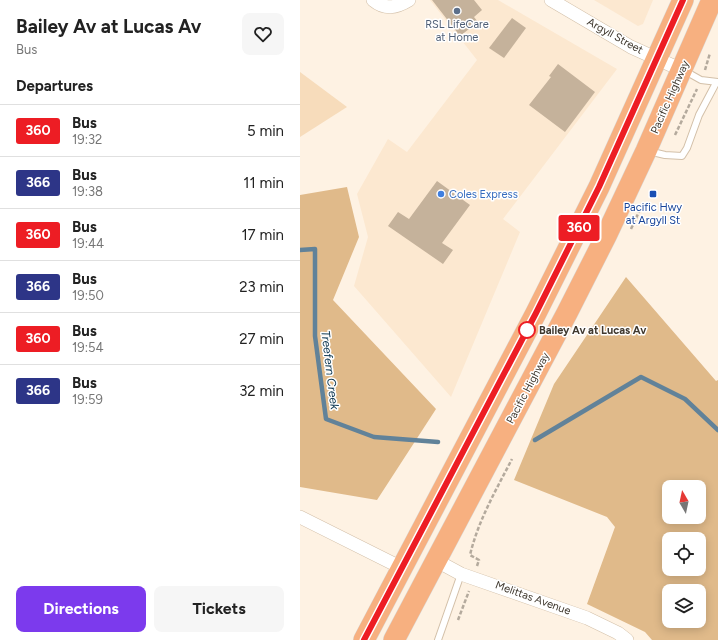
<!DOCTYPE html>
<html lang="en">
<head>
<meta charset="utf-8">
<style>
	:root { --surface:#fff; --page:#f6f6f6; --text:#222; --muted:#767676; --line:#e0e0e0; --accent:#7c3aed }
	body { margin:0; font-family:Figtree,sans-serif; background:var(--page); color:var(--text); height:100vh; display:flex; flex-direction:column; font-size:15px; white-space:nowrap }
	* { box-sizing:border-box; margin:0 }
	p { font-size:13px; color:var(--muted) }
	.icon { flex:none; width:22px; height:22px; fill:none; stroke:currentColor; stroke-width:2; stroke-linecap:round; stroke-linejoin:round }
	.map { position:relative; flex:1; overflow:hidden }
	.side { display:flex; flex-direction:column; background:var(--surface); width:300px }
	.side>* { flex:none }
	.badge { padding:0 8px; border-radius:3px; font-size:14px; line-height:26px }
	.needle { width:26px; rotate:351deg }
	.tools { position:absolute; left:362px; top:480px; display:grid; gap:8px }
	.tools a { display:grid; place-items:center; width:44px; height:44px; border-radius:8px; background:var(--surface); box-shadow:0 2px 10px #0003; font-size:20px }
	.map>.badge { position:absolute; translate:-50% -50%; box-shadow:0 0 0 2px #fff }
	h2 { padding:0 16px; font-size:15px; line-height:36px }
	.round { display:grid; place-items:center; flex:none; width:42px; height:42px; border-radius:8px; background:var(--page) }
	.headline { display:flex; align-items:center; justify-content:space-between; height:68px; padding:0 16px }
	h1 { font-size:19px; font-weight:700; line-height:30px }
	.cta { display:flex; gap:8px; margin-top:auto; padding:8px 16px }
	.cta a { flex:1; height:46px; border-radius:8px; background:var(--accent); color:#fff; font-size:16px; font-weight:700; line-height:46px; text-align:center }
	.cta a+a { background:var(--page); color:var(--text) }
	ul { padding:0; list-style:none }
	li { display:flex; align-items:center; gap:12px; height:52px; padding:0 16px; border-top:1px solid var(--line) }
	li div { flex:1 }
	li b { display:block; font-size:15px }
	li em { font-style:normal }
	li .badge { min-width:44px; font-weight:700; text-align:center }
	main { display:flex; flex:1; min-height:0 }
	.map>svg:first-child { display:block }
	.built { fill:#fce8d0 }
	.green { fill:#f7dcbb }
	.forest { fill:#e0ba8a; fill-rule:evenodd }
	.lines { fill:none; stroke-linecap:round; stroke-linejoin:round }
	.stream { stroke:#618299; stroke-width:4.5 }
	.building { fill:#c5b29b }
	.service-casing { stroke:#d3c0a9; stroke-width:8 }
	.minor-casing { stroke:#d3c0a9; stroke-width:14 }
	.trunk-casing { stroke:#d9d7d5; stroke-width:22 }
	.path { stroke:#b4aa9d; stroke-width:2.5; stroke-dasharray:4 2; stroke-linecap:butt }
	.service { stroke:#fff; stroke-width:6 }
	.minor { stroke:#fff; stroke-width:13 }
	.trunk { stroke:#f7b080; stroke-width:21 }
	.line-casing { stroke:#fff; stroke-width:9 }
	.line { stroke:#ed1d24; stroke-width:6 }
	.service-dot { fill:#5c6f8a; stroke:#fff; stroke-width:1.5 }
	.shop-dot { fill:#3f7fe0; stroke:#fff; stroke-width:1.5 }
	.transit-dot { fill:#1a4fb4; stroke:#fff; stroke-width:1.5 }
	.stop-dot { fill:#fff; stroke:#ed1d24; stroke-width:2 }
	.labels { text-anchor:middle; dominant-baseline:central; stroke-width:3; stroke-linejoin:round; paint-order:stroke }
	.service-label { font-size:11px; fill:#4e5e75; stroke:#fff }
	.street-label { font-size:11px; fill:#3f382e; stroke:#fff }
	.shop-label { font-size:11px; fill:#366cbe; stroke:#fff; text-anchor:start }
	.transit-label { font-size:11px; fill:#164399; stroke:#fff }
	.stop-label { font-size:11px; font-weight:bold; fill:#3f382e; stroke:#fff; text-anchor:start }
	.water-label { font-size:12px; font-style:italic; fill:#0b354f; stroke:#fff }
</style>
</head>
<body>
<main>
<section class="side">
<div class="headline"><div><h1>Bailey Av at Lucas Av</h1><p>Bus</p></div><a class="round"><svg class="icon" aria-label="heart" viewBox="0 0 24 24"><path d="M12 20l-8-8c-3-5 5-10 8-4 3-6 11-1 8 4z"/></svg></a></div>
<h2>Departures</h2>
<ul>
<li><span class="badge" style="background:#ed1d24;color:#fff">360</span><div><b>Bus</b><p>19:32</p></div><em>5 min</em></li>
<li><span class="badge" style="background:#2d3587;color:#fff">366</span><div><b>Bus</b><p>19:38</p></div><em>11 min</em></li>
<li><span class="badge" style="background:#ed1d24;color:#fff">360</span><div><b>Bus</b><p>19:44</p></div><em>17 min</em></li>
<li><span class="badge" style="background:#2d3587;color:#fff">366</span><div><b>Bus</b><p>19:50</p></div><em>23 min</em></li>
<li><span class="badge" style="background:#ed1d24;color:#fff">360</span><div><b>Bus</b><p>19:54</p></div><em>27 min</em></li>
<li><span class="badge" style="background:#2d3587;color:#fff">366</span><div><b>Bus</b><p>19:59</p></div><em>32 min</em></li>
</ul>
<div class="cta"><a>Directions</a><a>Tickets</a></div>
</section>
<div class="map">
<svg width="418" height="640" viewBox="0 0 418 640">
	<rect width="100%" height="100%" fill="#fef2e3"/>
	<g class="built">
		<polygon points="130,0 198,0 317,69 203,219 220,232 151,397 54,286 68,237 57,194 88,139 107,152 177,60"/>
		<polygon points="294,0 353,0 343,24 338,26"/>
	</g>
	<polygon class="green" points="0,72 47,107 0,137"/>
	<g class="forest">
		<polygon points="47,187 59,237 33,300 136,409 77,500 0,487 0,195"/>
		<path d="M326,277l90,104 2,-1v260h-66l-7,-8 -58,-28 28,-77 -8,-10 -93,-37 40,-96zM369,487h30v30h-30zM369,539h30v30h-30zM369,591h30v30h-30z"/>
	</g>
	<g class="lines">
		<g class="stream">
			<polyline points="0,250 15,249 15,336 26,419 74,437 138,442"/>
			<polyline points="235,440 341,377 385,399 418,430"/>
		</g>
	</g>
	<g class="building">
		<polygon points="132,0 174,0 182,10 174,17 178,22 160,36"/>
		<polygon points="212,18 226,28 204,58 189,48"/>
		<polygon points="258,64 295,92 265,132 229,105 251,77 249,76"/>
		<polygon points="137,181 170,205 142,243 153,250 143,264 88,226 98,212 109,219"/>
	</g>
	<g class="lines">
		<defs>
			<g id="service">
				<polyline points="385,71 401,80 418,82"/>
				<polyline points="348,151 365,155 382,156 387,148 399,115 416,83"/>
				<polyline points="138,640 161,574"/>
			</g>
			<g id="minor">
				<path d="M73,0c12,10 23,8 36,0"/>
				<polyline points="251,0 331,47 382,70"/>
				<polyline points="0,517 102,568"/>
				<polyline points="137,561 161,574 287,618 318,633 327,640"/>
			</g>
			<g id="trunk">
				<polyline points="64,640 236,313 299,187 383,0"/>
				<polyline points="94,640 267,313 306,236 346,151 412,0"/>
			</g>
		</defs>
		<use href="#service" class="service-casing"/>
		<use href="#minor" class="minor-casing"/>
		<use href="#trunk" class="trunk-casing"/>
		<g class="path">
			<polyline points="405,70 410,53"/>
			<polyline points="375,135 397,89"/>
			<polyline points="331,229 343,203"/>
			<path d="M177,566l2,-6 -9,-5c8,-34 26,-65 42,-96"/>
			<polyline points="158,620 169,591"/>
		</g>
		<use href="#service" class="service"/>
		<use href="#minor" class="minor"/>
		<use href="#trunk" class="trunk"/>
	</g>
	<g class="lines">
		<defs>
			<polyline id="line" points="64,640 236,313 299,187 383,0"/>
		</defs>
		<use href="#line" class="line-casing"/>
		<use href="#line" class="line"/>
	</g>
	<circle class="service-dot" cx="157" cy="11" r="4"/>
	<circle class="shop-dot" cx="141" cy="194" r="4"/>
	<rect class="transit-dot" x="349" y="190" width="8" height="8" rx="2"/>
	<circle class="stop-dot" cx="227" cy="330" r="8"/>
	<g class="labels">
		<g class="service-label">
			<text x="157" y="24">RSL LifeCare<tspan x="157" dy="13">at Home</tspan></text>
		</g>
		<g class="street-label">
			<text transform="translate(315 36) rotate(29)">Argyll Street</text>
			<text transform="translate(370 97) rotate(-66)">Pacific Highway</text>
			<text transform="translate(228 388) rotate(-62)">Pacific Highway</text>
			<text transform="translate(233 598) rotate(20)">Melittas Avenue</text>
		</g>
		<g class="shop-label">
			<text x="149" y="194">Coles Express</text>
		</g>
		<g class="transit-label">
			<text x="353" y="207">Pacific Hwy<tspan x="353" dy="13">at Argyll St</tspan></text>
		</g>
		<g class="stop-label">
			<text x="239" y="330">Bailey Av at Lucas Av</text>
		</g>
		<g class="water-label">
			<text transform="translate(30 370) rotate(83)">Treefern Creek</text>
		</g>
	</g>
</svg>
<div class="tools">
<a><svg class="needle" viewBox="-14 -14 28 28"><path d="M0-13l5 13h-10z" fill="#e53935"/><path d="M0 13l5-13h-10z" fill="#767676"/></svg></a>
<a><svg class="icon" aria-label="locate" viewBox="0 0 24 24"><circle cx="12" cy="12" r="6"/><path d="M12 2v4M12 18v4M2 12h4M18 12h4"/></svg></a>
<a><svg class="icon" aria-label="layers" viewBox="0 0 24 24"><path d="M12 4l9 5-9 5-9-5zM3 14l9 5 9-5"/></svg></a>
</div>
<b class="badge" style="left:279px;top:228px;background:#ed1d24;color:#fff">360</b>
</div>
</main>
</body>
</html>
